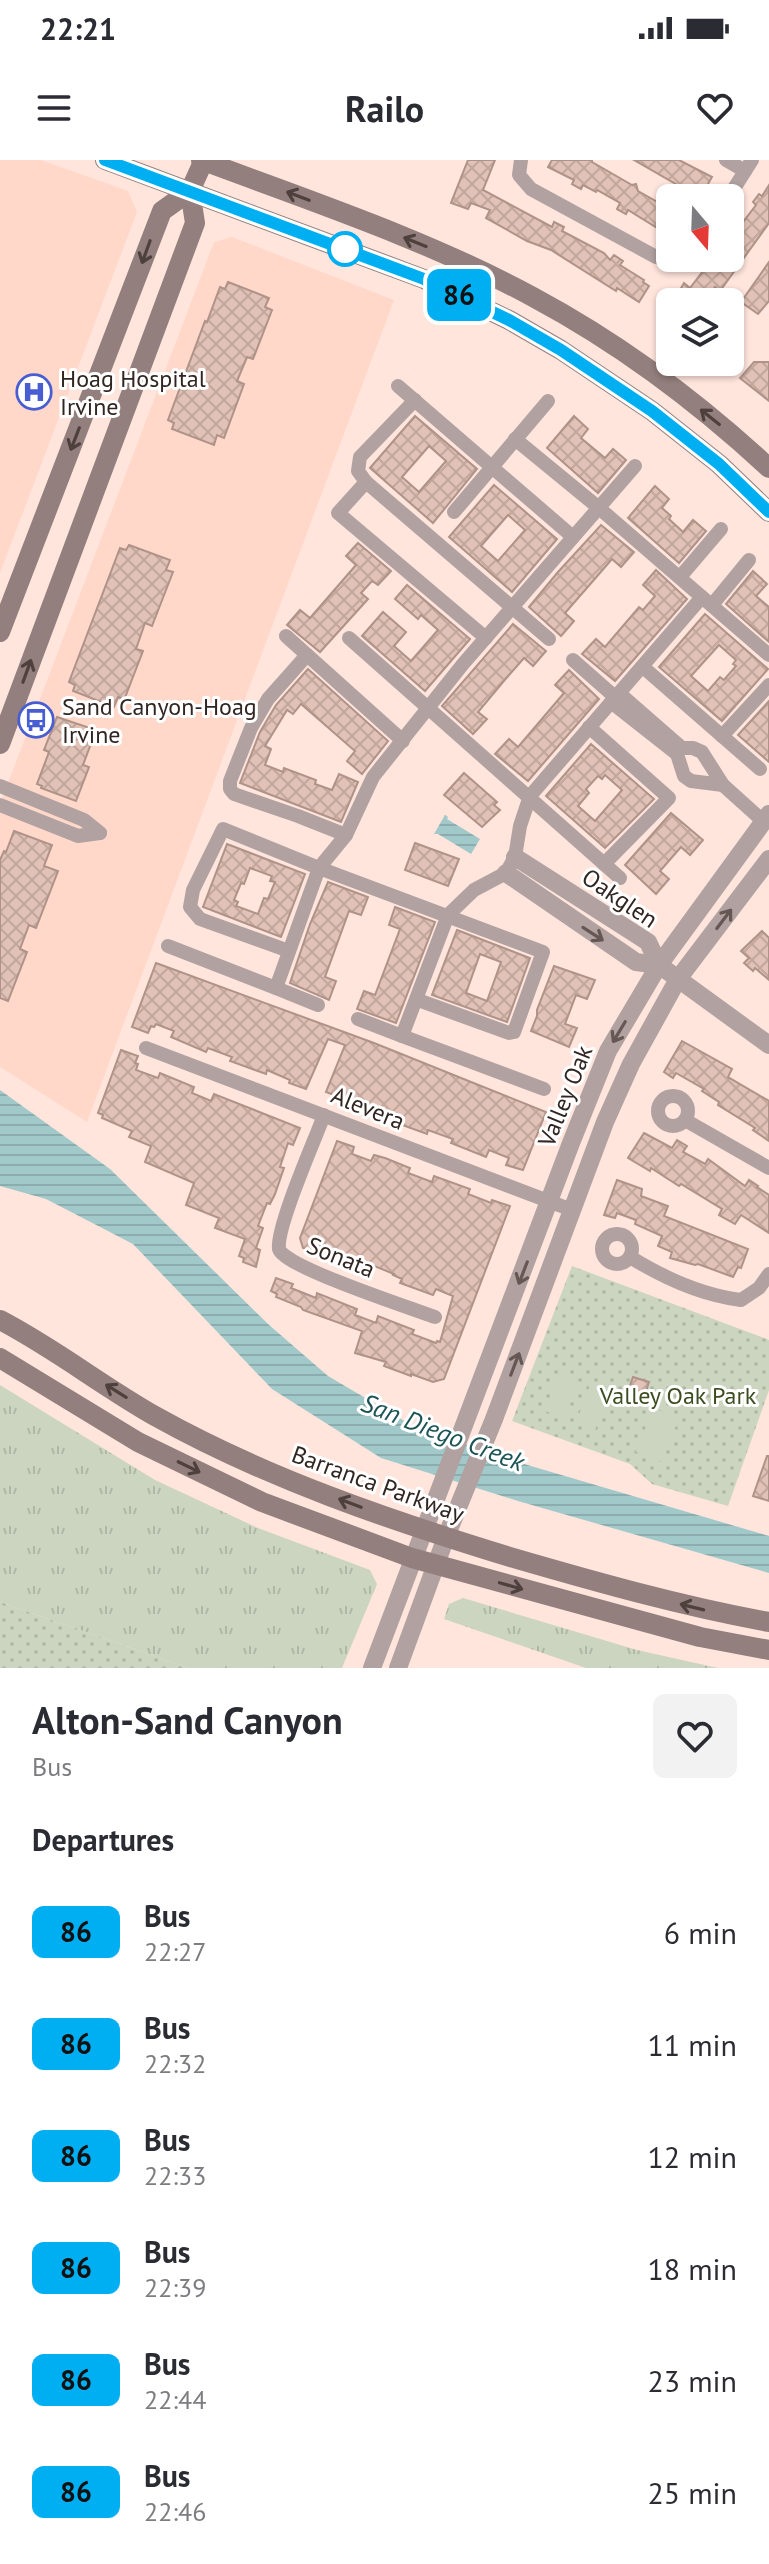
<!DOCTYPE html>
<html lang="en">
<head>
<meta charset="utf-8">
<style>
	:root { --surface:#fff; --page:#f2f2f3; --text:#2b2b33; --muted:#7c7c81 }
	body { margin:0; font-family:"PT Sans",sans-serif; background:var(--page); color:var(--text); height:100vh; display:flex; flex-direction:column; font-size:30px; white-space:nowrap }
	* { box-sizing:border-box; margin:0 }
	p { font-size:26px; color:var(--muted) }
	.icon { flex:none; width:44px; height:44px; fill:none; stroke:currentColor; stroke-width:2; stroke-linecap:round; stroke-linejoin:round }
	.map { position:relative; height:1508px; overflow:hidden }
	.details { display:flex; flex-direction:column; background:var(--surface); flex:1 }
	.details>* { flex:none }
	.badge { padding:0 16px; border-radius:12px; font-size:28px; line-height:52px }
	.needle { width:52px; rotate:161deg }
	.tools { position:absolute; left:656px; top:24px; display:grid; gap:16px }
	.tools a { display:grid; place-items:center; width:88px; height:88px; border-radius:12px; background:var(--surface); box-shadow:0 2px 6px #0004; font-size:40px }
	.map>.badge { position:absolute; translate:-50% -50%; box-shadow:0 0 0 4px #fff }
	h2 { padding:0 32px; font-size:30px; line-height:72px }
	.round { display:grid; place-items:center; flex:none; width:84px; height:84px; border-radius:12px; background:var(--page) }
	.headline { display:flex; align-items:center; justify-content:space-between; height:136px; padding:0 32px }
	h1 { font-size:38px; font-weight:800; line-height:60px }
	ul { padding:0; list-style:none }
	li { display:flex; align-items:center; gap:24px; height:112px; padding:0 32px }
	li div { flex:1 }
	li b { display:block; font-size:30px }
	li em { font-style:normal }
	li .badge { min-width:88px; font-weight:700; text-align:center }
	.status { display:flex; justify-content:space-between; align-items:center; height:56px; padding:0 40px; background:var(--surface); direction:ltr }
	.status svg { height:22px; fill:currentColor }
	header { display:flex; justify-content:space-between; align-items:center; height:104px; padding:0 32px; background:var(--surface); font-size:36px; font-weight:800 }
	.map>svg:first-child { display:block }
	.built { fill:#ffd8ca }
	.grass { fill:url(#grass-tufts) }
	.park { fill:url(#park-dots) }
	.garden { fill:#cbd5c0 }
	.water { fill:url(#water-rules) }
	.building { fill:url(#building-cross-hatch); stroke:#af9288; stroke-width:2; fill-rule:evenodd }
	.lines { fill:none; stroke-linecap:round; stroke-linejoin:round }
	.minor { stroke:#b1a2a1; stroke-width:14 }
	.tertiary { stroke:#b1a2a1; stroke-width:18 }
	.secondary { stroke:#937f7d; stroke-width:20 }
	.oneway { stroke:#4e403c }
	.oneway2 { stroke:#645754 }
	.line-casing { stroke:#fff; stroke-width:18 }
	.line { stroke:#00aff2; stroke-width:12 }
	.stop-dot { fill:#fff; stroke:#00aff2; stroke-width:4 }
	.labels { text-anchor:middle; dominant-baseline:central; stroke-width:6; stroke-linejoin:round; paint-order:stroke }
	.poi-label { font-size:24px; fill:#302520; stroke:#fff; text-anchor:start }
	.street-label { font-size:24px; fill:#302520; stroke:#fff }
	.park-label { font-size:24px; fill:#3c4d20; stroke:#fff }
	.water-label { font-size:26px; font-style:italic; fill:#1c5355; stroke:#fff }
</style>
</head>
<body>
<div class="status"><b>22:21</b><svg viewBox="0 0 49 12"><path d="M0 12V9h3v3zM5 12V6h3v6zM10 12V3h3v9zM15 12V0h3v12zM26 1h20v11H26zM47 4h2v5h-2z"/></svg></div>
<header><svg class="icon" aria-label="menu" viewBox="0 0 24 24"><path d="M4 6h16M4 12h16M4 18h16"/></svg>Railo<svg class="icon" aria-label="heart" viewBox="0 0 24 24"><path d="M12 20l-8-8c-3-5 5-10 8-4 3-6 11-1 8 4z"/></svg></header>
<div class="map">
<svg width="769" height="1508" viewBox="0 0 769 1508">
	<defs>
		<pattern id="grass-tufts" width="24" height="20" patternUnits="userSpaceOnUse" patternTransform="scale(2)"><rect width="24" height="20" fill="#cbd5c0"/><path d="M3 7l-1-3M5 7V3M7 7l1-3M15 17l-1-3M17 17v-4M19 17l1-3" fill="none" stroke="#afb7a5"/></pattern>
		<pattern id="park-dots" width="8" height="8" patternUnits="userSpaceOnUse" patternTransform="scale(2)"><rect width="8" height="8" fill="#cbd5c0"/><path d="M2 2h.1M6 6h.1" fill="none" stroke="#afb7a5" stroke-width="1.8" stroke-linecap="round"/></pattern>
		<pattern id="water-rules" width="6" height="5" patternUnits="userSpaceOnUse" patternTransform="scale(2)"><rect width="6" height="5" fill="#a2c9ca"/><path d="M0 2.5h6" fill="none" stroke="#8cacad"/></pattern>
		<pattern id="building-cross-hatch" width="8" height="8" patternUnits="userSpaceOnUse" patternTransform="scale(2)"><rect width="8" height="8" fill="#e2c2b6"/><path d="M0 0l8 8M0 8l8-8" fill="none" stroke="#c2a79c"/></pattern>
	</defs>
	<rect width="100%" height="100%" fill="#ffe5dc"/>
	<g class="built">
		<polygon points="0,0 41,0 128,31 137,52 0,413"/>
		<polygon points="232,77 394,140 87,962 0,907 0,644 214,82"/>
	</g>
	<g class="grass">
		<polygon points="0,1225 155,1320 258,1368 370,1410 377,1424 342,1508 188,1508 0,1442"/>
		<polygon points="463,1438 637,1490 718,1508 586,1508 444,1459 449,1444"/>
	</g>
	<g class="park">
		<polygon points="572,1106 769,1180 769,1230 728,1346 652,1324 630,1304 512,1261"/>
		<polygon points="0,1442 188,1508 0,1508"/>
	</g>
	<g class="garden">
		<polygon points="560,1210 579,1217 564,1258 545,1251"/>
		<polygon points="591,1222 610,1229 595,1270 576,1263"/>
		<polygon points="653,1248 679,1258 662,1302 636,1292"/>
	</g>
	<g class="water">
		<polygon points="445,655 448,657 447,659 480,679 471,694 438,674 434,674"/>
		<polygon points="0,930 110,1009 268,1164 328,1216 413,1266 507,1299 769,1376 769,1413 518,1341 381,1298 272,1229 133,1084 46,1039 0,1026"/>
	</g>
	<g class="building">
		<polygon points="468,0 495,0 483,30 552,67 554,62 564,67 562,71 604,93 610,100 614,95 623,101 620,105 644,120 643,122 649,126 639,142 617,128 616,131 551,90 527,81 486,58 490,50 471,43 468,49 451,43"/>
		<polygon points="552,0 592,0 592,2 632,25 636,24 638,31 670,49 670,76 628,50 626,54 617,49 620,43 597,30 596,32 583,25 581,29 572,24 574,20 548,7"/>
		<polygon points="634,0 679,0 712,17 700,38"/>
		<polygon points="769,25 769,63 720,131 715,127 704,142 673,142 684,123 690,128 713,98 730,98 730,79 756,45 753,42 759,34 762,36"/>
		<polygon points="769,102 769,141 758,154 741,142"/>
		<polygon points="228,122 269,138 265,147 272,150 253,199 247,197 237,221 244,224 224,278 217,275 214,285 172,269 174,263 168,260 205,161 207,162 220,127 225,129"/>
		<polygon points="754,202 769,202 769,241 740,218"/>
		<path d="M415,256l62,53 -44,54 -63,-55zM429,286l17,15 -27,31 -17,-15z"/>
		<polygon points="574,256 588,269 581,278 605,298 613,289 626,300 598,333 547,288"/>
		<path d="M494,325l63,54 -45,53 -63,-55zM508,355l17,15 -27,31 -17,-15z"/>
		<polygon points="655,326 669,339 662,348 671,356 669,359 683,372 693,360 706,371 679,403 628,358"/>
		<polygon points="601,365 634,392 621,407 612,399 586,429 565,453 574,461 561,476 529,447 558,412"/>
		<polygon points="358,383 391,411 378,425 372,421 361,433 368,439 320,492 287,465 300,450 310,458 356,405 346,396"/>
		<polygon points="129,385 170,400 166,410 173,412 152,466 145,463 136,489 143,491 124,540 118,537 114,547 73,531 75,525 69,522 120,388 126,390"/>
		<polygon points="656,410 687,439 615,521 582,494 596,479 605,487 639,447 643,450 655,436 643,425"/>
		<polygon points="753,411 767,424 756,436 769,447 769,482 726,444"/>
		<polygon points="407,425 470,479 425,531 362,476 383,452 406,472 394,486 411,501 438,470 421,455 418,459 395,439"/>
		<path d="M705,454l63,55 -46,52 -63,-54zM719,485l17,15 -3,4 3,2 -12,14 -4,-3 -12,14 -17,-15z"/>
		<polygon points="513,464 546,491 533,506 524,498 503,522 478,552 487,559 473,574 442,546"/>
		<polygon points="308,509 388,581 362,614 347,601 355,591 301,544 293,554 287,550 265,586 271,589 265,605 283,612 284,608 316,620 315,624 332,630 339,614 358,622 341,662 240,623 260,572 276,545"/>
		<polygon points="569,510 599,539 528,621 495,594 509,579 518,587 564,533 555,525"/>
		<polygon points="769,541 769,602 738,575"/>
		<polygon points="57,557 96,570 83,605 89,607 76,641 41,628 42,626 37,624 49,592 44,590"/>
		<path d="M591,584l63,55 -49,49 -59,-52zM605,615l17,15 -27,31 -17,-15 11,-13 -3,-4 12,-13 4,3z"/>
		<polygon points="464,613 497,642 494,645 500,650 482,667 444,635"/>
		<polygon points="671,653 703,680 690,695 681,687 660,711 669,719 656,734 625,705"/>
		<polygon points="14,671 52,685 44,706 58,711 36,768 29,765 20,789 27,792 8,841 0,838 0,700 4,691 6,692"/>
		<polygon points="415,683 459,699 448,726 405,710"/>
		<path d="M227,684l78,30 -24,63 -78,-30zM250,708l22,8 -2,5 5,1 -7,17 -4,-1 -6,16 -22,-8 2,-4 -4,-2 7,-17 3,1z"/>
		<polygon points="328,722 368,737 361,755 349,751 325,817 336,821 329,840 290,823 310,764"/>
		<polygon points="395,747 435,762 396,863 357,849 364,831 375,835 400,769 389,765"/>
		<path d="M457,770l73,28 -23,64 -75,-27zM480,794l21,8 -14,39 -21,-8z"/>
		<polygon points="762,771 769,778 769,820 755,808 753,811 744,803 749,798 741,791"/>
		<polygon points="156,803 374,883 546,952 523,1010 506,1005 509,998 489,990 486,997 451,983 453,979 428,970 427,974 394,962 396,958 369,947 367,952 333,939 334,935 326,932 345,885 328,879 306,929 289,923 290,920 267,910 266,914 230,901 232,897 208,888 206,892 171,877 174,871 156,864 154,867 151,866 148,873 132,867"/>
		<polygon points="554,806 595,820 587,839 576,835 565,864 577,868 569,887 531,871 537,856 537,850"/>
		<polygon points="682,881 732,909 728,917 769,941 769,981 753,970 755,968 718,945 719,942 702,931 704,929 676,913 673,918 664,912"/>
		<polygon points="121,890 138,896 135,903 138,904 136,910 158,918 160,913 194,927 192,933 211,941 214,934 300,968 293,985 288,983 280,1007 284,1008 275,1034 270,1044 267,1043 258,1066 263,1068 256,1088 260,1090 256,1107 243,1102 244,1098 239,1096 245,1079 215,1068 219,1058 186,1045 194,1023 145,1002 151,986 129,977 132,971 102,958 103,955 98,953"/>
		<polygon points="644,973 672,988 677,980 687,986 683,992 705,1004 708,999 745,1026 749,1020 758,1026 757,1027 769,1035 769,1073 741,1055 735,1064 719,1055 722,1049 681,1024 679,1026 651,1008 650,1011 628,998"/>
		<polygon points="337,981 354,987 352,994 371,1001 374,995 385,998 410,1008 408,1013 432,1022 434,1016 470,1029 468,1034 491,1043 492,1040 510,1046 444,1219 433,1222 411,1214 411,1216 384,1206 386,1202 355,1193 362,1171 303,1150 301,1147 276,1137 277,1134 271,1131 276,1118 293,1124 291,1128 316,1138 317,1133 357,1149 355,1155 376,1163 378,1156 414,1170 412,1174 436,1183 437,1181 440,1182 453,1136 436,1129 433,1135 400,1123 402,1119 393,1115 394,1114 372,1105 370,1111 335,1099 337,1092 313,1083 311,1090 303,1088 300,1078"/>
		<polygon points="617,1020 642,1029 641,1036 668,1046 664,1056 748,1089 741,1108 738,1107 733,1117 698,1104 695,1105 670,1098 672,1092 658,1086 662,1076 635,1064 636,1060 617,1053 615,1058 604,1055"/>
		<polygon points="633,1217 649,1222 643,1240 627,1234"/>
		<polygon points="767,1296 769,1296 769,1341 753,1336"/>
	</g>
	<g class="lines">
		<g class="minor">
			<polyline points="521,0 519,15 531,29 656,97 672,101 676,98"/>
			<polyline points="726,0 745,11"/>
			<polyline points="728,38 752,0"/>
			<polyline points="398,226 573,377"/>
			<polyline points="415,240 360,297 358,311 366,322 549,479"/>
			<polyline points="515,279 599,348 769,495"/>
			<polyline points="366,322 338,353 486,478"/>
			<polyline points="454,352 548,241"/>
			<polyline points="680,417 721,369"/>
			<polyline points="712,445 749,400"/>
			<polyline points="286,476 403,581"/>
			<polyline points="349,478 620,718"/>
			<polyline points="307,495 268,539 251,568 230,621 230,629 234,634 298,656 346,675"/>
			<polyline points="573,500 615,537"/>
			<polyline points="643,507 760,609"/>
			<polyline points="619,533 682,588 693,588 702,592 723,625 763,661"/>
			<polyline points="611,542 677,594 684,616 691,621 723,625"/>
			<polyline points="589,567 669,638 604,704"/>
			<polyline points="722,576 769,525"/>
			<polyline points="0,626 84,660 100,673"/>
			<polyline points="0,645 78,676 100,673"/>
			<polyline points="168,786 276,828 319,708 346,675 373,617 463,504 635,306"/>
			<polyline points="289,791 200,759 190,747 193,730 223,669 319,708 543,792 514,872 509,873 418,840"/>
			<polyline points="276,828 318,845"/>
			<polyline points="358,859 402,876"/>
			<polyline points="146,888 572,1050"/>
			<polyline points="544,929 402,876 448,755 474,730 506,713 515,697 520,666 530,636 702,437"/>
			<circle cx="673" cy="951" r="15"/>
			<path d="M324,955c-9,25 -48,112 -45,134 3,17 134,60 156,68"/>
			<polyline points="685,960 769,1008"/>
			<circle cx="617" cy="1089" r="15"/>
			<path d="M630,1097c34,21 71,38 111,43l18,-12 10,-14"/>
		</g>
		<g class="tertiary">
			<polyline points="515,697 648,782 659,805 769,885"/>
			<polyline points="506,713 636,802 659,805"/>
			<polyline points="372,1508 571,983 608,891 659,805 769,654"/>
			<polyline points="398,1508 446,1377 494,1259 605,962 631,904 678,819 769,699"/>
		</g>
		<g class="secondary">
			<polyline points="105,0 424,119 509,160 561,190 652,251 719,304 769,352"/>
			<path d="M201,0c112,42 227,80 332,137 86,46 165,105 236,171"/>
			<polyline points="0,472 162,51 190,31 204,0"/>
			<polyline points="0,584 195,63 190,31"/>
			<path d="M0,1160c54,28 102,66 155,96 111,62 234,104 355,141 86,25 171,49 259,65"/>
			<polyline points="0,1198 138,1282 262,1342 412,1398 700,1477 769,1490"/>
		</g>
	</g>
	<defs><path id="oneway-shaft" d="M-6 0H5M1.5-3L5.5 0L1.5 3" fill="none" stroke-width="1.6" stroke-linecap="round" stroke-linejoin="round" transform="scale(2)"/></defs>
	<g class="oneway">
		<use href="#oneway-shaft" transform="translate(298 36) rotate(-159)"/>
		<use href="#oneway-shaft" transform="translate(415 82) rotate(-158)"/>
		<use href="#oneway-shaft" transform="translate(146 92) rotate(110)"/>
		<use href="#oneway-shaft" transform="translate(710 257) rotate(-141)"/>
		<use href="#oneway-shaft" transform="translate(75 279) rotate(111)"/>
		<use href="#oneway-shaft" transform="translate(27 511) rotate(-70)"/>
		<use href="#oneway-shaft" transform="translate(116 1231) rotate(-148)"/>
		<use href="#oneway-shaft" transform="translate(189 1307) rotate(26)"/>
		<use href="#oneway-shaft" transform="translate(350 1343) rotate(-159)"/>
		<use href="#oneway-shaft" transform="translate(511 1426) rotate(16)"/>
		<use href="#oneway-shaft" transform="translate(692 1447) rotate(-166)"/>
	</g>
	<g class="oneway2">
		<use href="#oneway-shaft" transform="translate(724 759) rotate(-53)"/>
		<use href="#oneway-shaft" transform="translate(593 774) rotate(33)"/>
		<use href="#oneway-shaft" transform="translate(619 872) rotate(121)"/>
		<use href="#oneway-shaft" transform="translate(523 1113) rotate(111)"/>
		<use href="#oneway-shaft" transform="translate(515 1204) rotate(-69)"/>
	</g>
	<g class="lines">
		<defs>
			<polyline id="line" points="105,0 424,119 509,160 561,190 652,251 719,304 769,352"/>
		</defs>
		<use href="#line" class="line-casing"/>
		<use href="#line" class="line"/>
	</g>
	<defs>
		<symbol id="hospital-ring" viewBox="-11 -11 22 22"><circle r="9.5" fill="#fff" stroke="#485dd2" stroke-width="1.5"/><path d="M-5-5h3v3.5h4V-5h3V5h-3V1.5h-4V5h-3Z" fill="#485dd2"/></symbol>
		<symbol id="bus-ring" viewBox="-11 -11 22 22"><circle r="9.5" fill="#fff" stroke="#485dd2" stroke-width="1.5"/><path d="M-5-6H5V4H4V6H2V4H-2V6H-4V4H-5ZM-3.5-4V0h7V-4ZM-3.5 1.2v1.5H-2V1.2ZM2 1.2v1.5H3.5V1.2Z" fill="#485dd2"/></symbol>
	</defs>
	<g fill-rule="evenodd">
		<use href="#hospital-ring" x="14" y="212" width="40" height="40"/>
		<use href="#bus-ring" x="16" y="540" width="40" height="40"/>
	</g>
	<circle class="stop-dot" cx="345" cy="89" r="16"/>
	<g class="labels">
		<g class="poi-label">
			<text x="60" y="218">Hoag Hospital<tspan x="60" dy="28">Irvine</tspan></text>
			<text x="62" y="546">Sand Canyon-Hoag<tspan x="62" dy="28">Irvine</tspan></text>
		</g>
		<g class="street-label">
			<text transform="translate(620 738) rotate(34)">Oakglen</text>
			<text transform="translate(565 936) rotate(-68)">Valley Oak</text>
			<text transform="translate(368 948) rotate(22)">Alevera</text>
			<text transform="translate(341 1097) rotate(22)">Sonata</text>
			<text transform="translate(378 1324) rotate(20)">Barranca Parkway</text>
		</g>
		<g class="park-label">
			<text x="678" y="1235">Valley Oak Park</text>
		</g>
		<g class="water-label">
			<text transform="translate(443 1272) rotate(21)">San Diego Creek</text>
		</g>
	</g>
</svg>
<div class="tools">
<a><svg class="needle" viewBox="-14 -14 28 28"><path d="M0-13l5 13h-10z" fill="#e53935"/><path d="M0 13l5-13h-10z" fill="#7c7c81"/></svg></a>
<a><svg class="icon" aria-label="layers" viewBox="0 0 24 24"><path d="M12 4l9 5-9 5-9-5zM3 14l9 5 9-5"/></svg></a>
</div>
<b class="badge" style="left:459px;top:135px;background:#00aff2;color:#111">86</b>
</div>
<section class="details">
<div class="headline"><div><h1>Alton-Sand Canyon</h1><p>Bus</p></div><a class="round"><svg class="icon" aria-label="heart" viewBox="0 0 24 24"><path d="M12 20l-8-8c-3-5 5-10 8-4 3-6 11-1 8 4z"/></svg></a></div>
<h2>Departures</h2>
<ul>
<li><span class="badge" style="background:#00aff2;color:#111">86</span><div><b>Bus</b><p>22:27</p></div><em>6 min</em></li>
<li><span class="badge" style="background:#00aff2;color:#111">86</span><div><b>Bus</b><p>22:32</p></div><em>11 min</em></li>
<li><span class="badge" style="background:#00aff2;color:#111">86</span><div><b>Bus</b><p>22:33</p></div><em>12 min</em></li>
<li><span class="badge" style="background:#00aff2;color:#111">86</span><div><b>Bus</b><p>22:39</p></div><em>18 min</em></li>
<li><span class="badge" style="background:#00aff2;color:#111">86</span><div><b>Bus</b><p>22:44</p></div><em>23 min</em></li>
<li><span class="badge" style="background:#00aff2;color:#111">86</span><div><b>Bus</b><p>22:46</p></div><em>25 min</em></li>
</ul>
</section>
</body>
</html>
